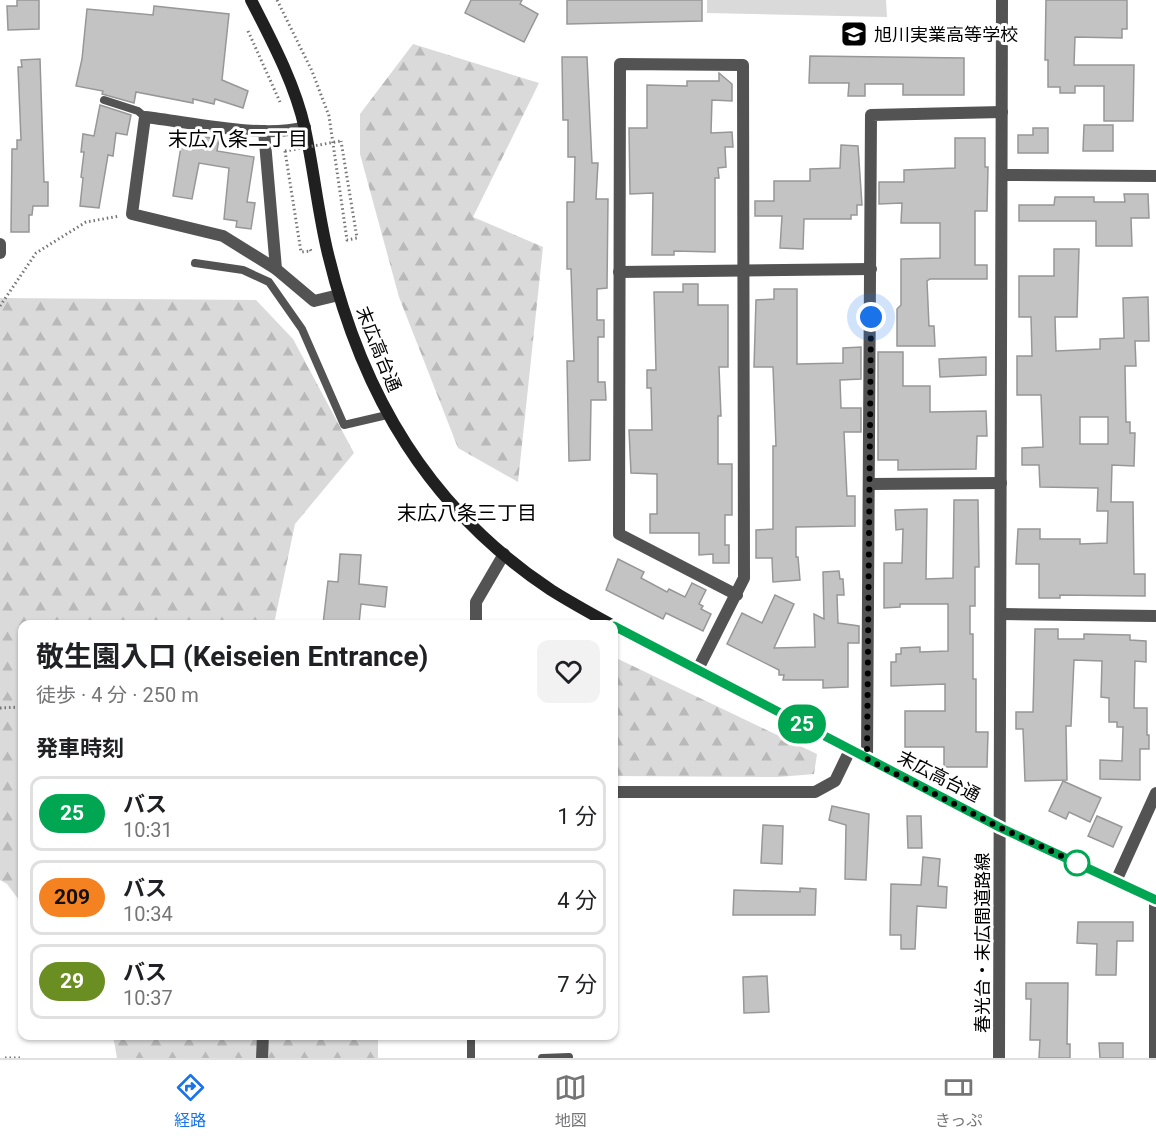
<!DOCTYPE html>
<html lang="ja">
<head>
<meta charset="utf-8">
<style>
	:root { --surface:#fff; --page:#f2f2f2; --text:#202124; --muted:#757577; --line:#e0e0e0; --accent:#1a73e8 }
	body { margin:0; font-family:Roboto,"Noto Sans JP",sans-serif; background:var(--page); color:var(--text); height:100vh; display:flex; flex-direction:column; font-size:22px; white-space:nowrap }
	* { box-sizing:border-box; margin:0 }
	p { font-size:20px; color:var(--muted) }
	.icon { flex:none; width:33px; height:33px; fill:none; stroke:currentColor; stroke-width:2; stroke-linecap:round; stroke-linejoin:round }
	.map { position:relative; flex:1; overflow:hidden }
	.side { position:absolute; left:18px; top:620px; width:600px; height:420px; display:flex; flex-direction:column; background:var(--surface); border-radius:12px; box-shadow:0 2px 4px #0004 }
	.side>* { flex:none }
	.badge { padding:0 12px; border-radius:20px; font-size:21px; line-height:39px }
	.you { position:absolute; width:30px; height:30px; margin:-15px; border:4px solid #fff; border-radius:50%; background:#1a73e8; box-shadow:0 0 0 9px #1a73e833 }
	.map>.badge { position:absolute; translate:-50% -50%; box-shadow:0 0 0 3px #fff }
	h2 { padding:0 18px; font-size:22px; line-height:54px }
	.round { display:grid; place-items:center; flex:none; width:63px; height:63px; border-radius:12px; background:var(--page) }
	.overview { display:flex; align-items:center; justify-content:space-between; height:102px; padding:0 18px }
	h1 { font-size:28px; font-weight:700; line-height:45px }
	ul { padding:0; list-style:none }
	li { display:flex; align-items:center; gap:18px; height:75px; margin:0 12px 9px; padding:0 6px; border:3px solid var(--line); border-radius:12px }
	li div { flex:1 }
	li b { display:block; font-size:22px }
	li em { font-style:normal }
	li .badge { min-width:66px; font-weight:700; text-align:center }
	.tabs { display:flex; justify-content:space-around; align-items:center; height:84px; border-top:2px solid var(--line); background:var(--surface); font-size:16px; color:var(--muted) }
	.tabs a { display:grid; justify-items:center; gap:3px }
	.tabs .selected { color:var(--accent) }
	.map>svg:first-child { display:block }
	.forest { fill:url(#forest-firs) }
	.garden { fill:#dadada }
	.building { fill:#c3c3c3; stroke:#979797; stroke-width:1.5; fill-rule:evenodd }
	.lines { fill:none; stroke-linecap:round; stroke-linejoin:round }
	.path { stroke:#757575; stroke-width:3; stroke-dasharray:1.5 3; stroke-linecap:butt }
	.lane { stroke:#535353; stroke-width:8 }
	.street { stroke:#535353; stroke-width:12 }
	.secondary { stroke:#202020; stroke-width:12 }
	.path-bridge { stroke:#757575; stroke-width:3; stroke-dasharray:1.5 3; stroke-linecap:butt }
	.line-casing { stroke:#fff; stroke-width:14 }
	.line { stroke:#00a651; stroke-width:9 }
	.walk { stroke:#000; stroke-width:6; stroke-dasharray:0 10.8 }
	.stop-dot { fill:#fff; stroke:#00a651; stroke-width:3 }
	.labels { text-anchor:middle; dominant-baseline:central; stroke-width:6; stroke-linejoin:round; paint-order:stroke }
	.poi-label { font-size:18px; fill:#000; stroke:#fff; text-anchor:start }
	.street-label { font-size:18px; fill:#000; stroke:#fff }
	.neighbourhood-label { font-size:20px; fill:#000; stroke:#fff }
</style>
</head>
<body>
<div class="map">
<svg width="1156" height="1058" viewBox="0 0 1156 1058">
	<defs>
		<pattern id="forest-firs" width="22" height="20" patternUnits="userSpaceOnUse" patternTransform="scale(1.5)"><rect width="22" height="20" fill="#dadada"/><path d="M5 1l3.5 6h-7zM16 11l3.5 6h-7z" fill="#b9b9b9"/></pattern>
	</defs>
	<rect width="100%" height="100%" fill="#fff"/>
	<g class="forest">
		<polygon points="413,44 539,83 473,217 543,247 518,482 458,448 399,297 360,154 360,114"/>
		<polygon points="0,298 256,300 293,339 354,453 295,524 274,624 22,624 22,904 7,884 0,880"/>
		<polygon points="614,657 817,754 814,774 779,777 614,776"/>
		<polygon points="113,1035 378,1035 378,1058 117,1058"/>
	</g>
	<polygon class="garden" points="707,0 886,0 887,17 707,13"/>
	<g class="building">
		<polygon points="17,0 39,0 39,29 8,30 7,6 17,6"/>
		<polygon points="471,0 522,0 520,4 538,14 524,42 465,13"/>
		<polygon points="567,0 702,0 702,21 567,24"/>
		<polygon points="1046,0 1127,0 1127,29 1122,29 1122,38 1075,37 1074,65 1134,65 1133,121 1104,121 1104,86 1075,86 1075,93 1060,93 1060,87 1048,87 1048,60 1045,60"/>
		<polygon points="154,6 229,14 222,80 248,91 243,108 215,99 214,104 193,99 193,103 136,92 134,103 102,94 103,91 76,86 82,59 87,9 153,15"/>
		<polygon points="810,56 964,58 964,95 903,95 903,84 865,84 865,96 848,96 849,83 809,83"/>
		<polygon points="562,57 587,57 592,163 598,163 596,199 608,199 607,288 597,289 597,320 604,320 604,337 598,337 598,382 605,382 606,400 591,400 590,460 569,461 567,361 574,361 571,269 567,269 567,202 574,202 575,157 568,157 568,120 563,120"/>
		<polygon points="40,59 44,182 48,182 48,206 33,206 32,215 29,215 29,232 11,232 12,149 17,149 17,140 21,140 18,67 22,67 21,60"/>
		<polygon points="719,73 732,84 732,101 712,100 711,133 732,132 733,147 725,147 726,167 718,168 719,178 715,178 715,252 674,251 674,255 652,255 653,193 630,194 629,128 647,128 647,85 687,86 687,81 719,81"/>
		<polygon points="100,105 131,115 127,135 116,133 113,156 108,155 99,208 80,206 83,178 81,177 84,152 81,152 83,134 94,136"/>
		<polygon points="1084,125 1113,125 1113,151 1083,151"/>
		<polygon points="1033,128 1048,128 1048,153 1018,153 1018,135 1033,135"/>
		<polygon points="183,134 219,139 217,151 254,157 247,202 255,203 251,229 236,227 237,221 224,219 229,168 199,163 192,199 173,196"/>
		<polygon points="955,138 985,138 985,167 988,167 987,211 975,211 975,265 987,265 987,279 930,279 927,281 929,326 934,326 935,346 897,346 897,309 901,305 901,259 940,258 940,223 901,223 902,203 879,204 879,182 904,182 904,170 955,168"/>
		<polygon points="841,145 858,146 862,205 857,205 857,215 851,215 851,219 804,219 803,249 780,248 782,216 755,216 755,201 774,201 774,181 810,181 810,169 840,168"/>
		<polygon points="1124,194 1148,194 1149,218 1131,218 1132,246 1096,246 1096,221 1019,221 1019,205 1054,205 1055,197 1094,197 1094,202 1125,202"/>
		<path d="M1054,249h25l-2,68h-22l1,34 44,-2v-10l24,-1 -1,-40 25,-1 1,44h-14l1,25h-11l1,56h4v11h5l-1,33 -22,-1 -1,37h22l1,72h11v22l-85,-1v3h-21v-34h-23l2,-35h22v10h40v5l27,-1 1,-32h-11l1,-23 -58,-1 -1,-22h-17v-17l21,-1 -2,-52h-24v-39h15l-1,-39h-12v-41h35zM1080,417h28v27h-28z"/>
		<polygon points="683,284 698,284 698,305 728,305 728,367 719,367 721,416 718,416 718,464 732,464 732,515 725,515 725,545 729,545 729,563 713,563 713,554 699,555 699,533 650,533 650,514 657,514 657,474 631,473 629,430 652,430 651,388 647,388 647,370 656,370 654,292 683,292"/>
		<polygon points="774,289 797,289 797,364 843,363 843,348 861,347 861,379 840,380 841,408 861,408 861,432 844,432 847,496 855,496 855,526 796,527 796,557 798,557 800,580 773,582 772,558 756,558 756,530 773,529 773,446 776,446 773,367 754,367 756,300 774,299"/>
		<polygon points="878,352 903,352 903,386 930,386 930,412 986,411 987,436 977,436 976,469 898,470 898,460 878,460"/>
		<polygon points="986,357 986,375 940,377 939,359"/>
		<polygon points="954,500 978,500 979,567 975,567 975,606 970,606 970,634 973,634 973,679 976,679 976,732 988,732 987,767 944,767 944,747 905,747 905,711 945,711 945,684 891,686 891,662 896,662 896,654 901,654 901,648 920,647 920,652 948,651 948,604 900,604 900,607 884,608 884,563 902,563 903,529 896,530 895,510 927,509 926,579 953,578"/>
		<polygon points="340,554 361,555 359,584 387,587 385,607 361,604 359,624 323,624 328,581 338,582"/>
		<polygon points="618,559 644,572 641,578 667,592 669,589 685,597 692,583 706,590 699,604 703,606 701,609 711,614 703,631 666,613 663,619 606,590"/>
		<polygon points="839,571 840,579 843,579 844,595 837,595 838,623 859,626 859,643 848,643 848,687 823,688 823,680 783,680 784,675 779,675 779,670 727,644 742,613 762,623 775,595 794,604 774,648 815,647 814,614 824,619 823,572"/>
		<polygon points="1035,629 1058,629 1058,639 1084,639 1084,634 1130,635 1130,640 1146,641 1146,662 1135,661 1134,708 1147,708 1147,735 1149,735 1149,749 1140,749 1140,780 1100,779 1100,760 1122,761 1123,727 1117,727 1117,722 1109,722 1109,698 1101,697 1102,661 1074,660 1071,726 1066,726 1067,780 1025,781 1023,729 1016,729 1016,712 1033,712"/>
		<polygon points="1063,781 1101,798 1090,822 1069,812 1066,819 1049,811"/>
		<polygon points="832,806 869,814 866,880 845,879 846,825 829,820"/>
		<polygon points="907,816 921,816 922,848 908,848"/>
		<polygon points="1097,816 1122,827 1113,847 1088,836"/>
		<polygon points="763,825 783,826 782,864 761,863"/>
		<polygon points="923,857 940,859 938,886 947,887 946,908 917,906 915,949 901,949 901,935 890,935 891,884 921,885"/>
		<polygon points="800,888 816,889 815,915 733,915 734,890 800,892"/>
		<polygon points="1078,922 1133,922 1133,941 1117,941 1116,975 1096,975 1097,944 1077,943"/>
		<polygon points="767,976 769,1012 744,1013 743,977"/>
		<polygon points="1026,983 1068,983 1067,1044 1070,1044 1070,1058 1039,1058 1040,1040 1030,1040 1031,999 1026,999"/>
		<polygon points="1099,1043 1123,1043 1123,1058 1100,1058"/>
	</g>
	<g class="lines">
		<g class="path">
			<polyline points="277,0 312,71 329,116 347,240 357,238 341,141"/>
			<polyline points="248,31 280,102"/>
			<polyline points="285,151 301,252 311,251 310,249"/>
			<polyline points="0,306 36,253 86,222 120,216"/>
			<polyline points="0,708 22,707"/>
			<polyline points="5,1058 22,1058"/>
		</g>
		<g class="lane">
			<polyline points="104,100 138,111 145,117"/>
			<polyline points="195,263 243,270 269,282 302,329 344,425 387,415"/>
			<polyline points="471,1035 471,1058"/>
			<polyline points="542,1058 569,1057"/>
		</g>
		<g class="street">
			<path d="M305,127c-43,12 -115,-5 -160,-10l-13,97 91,22 53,33 38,32 25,-6"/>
			<polyline points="264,131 276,269"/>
			<polyline points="1002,175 1156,176"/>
			<polyline points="0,244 0,253"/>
			<polyline points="619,272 871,269"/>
			<polyline points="870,484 1001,483"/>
			<polyline points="1002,614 1156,616"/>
			<polyline points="476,624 476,602 504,554"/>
			<polyline points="698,669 744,578 743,65 620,64 619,534 737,595"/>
			<polyline points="867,759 871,115 1002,112"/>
			<polyline points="614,792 815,792 835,781 850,750"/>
			<polyline points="1116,881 1156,793"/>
			<polyline points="262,1058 263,1035"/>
			<polyline points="999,1058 1002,0"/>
			<polyline points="1155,1058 1155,900"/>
		</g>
		<g class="secondary">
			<path d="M251,0c21,41 44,84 54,129 9,42 13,84 23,125 34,141 101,255 223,336 19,12 39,23 59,34"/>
			<polyline points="614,626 1001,828 1156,900"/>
		</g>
		<polyline class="path-bridge" points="285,151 341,141"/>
	</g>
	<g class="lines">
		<defs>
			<polyline id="line" points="614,626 1001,828 1156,900"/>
		</defs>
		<use href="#line" class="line-casing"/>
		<use href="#line" class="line"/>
		<polyline class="walk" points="871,317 867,759 1001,828 1077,863"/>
	</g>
	<defs>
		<symbol id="school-square" viewBox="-11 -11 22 22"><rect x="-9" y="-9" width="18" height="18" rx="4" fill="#000" stroke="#fff"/><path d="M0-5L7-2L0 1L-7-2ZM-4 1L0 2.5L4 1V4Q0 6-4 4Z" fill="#fff"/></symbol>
	</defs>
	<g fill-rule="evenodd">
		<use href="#school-square" x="839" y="19" width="30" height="30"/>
	</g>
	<circle class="stop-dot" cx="1077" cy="863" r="12"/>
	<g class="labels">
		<g class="poi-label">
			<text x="874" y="34">旭川実業高等学校</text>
		</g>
		<g class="street-label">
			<text transform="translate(379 349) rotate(68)">末広高台通</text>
			<text transform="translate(939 776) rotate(27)">末広高台通</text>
			<text transform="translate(982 943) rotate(-90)">春光台・末広間道路線</text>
		</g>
		<g class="neighbourhood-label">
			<text x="238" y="139">末広八条二丁目</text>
			<text x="467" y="513">末広八条三丁目</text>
		</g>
	</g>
</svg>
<div class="you" style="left:871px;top:317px"></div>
<b class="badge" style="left:802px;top:724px;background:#00a651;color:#fff">25</b>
<section class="side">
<div class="overview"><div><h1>敬生園入口 (Keiseien Entrance)</h1><p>徒歩 · 4 分 · 250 m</p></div><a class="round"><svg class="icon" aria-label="heart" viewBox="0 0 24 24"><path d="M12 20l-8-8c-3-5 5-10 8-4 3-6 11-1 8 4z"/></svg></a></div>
<h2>発車時刻</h2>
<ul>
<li><span class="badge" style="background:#00a651;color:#fff">25</span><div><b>バス</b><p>10:31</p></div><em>1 分</em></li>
<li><span class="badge" style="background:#f58220;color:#111">209</span><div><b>バス</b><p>10:34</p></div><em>4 分</em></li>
<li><span class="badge" style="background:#6b8e23;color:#fff">29</span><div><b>バス</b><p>10:37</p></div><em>7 分</em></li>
</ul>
</section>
</div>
<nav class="tabs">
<a class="selected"><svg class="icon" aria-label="directions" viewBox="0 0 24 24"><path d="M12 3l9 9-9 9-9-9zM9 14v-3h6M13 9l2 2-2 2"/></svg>経路</a>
<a><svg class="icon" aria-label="map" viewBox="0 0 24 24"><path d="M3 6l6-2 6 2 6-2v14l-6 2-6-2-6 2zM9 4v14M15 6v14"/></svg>地図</a>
<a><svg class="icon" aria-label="tickets" viewBox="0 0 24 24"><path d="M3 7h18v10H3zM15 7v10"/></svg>きっぷ</a>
</nav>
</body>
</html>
